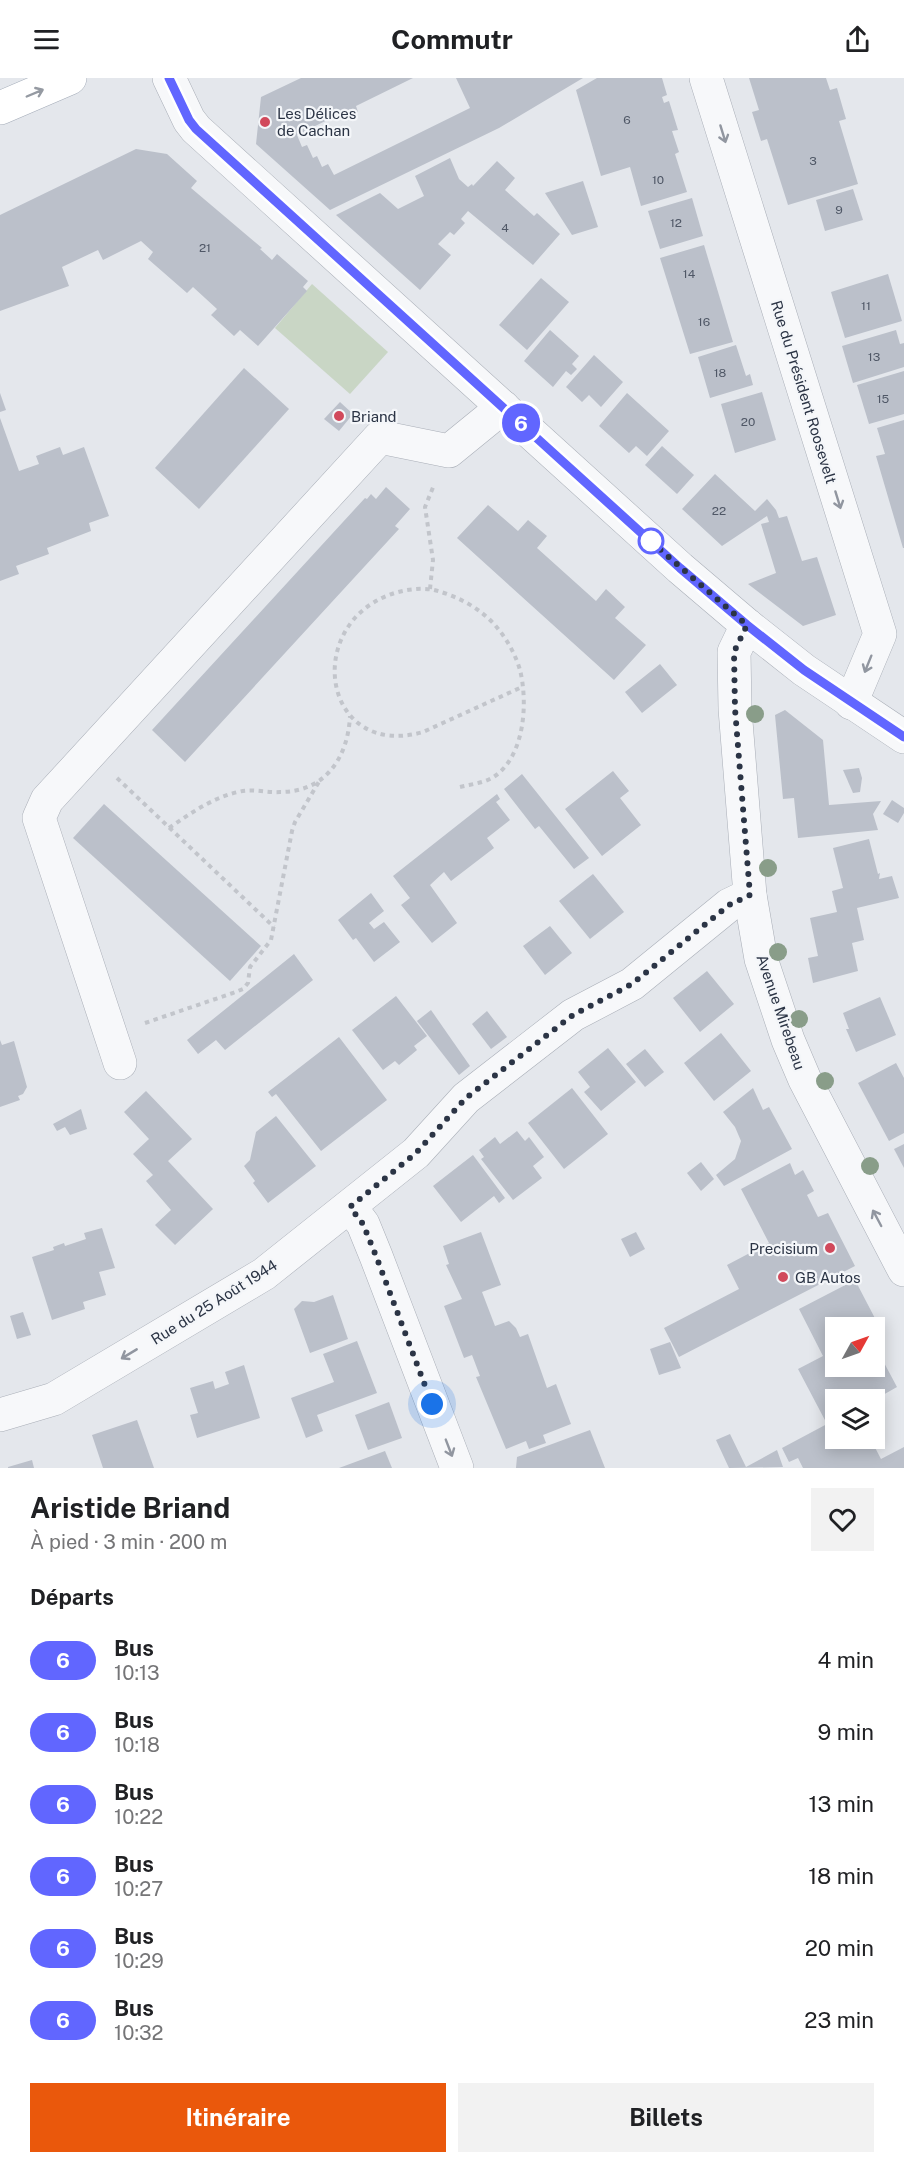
<!DOCTYPE html>
<html lang="fr">
<head>
<meta charset="utf-8">
<style>
	:root { --surface:#fff; --page:#f2f2f2; --text:#202124; --muted:#757577; --accent:#ea580c }
	body { margin:0; font-family:"Public Sans",sans-serif; background:var(--page); color:var(--text); height:100vh; display:flex; flex-direction:column; font-size:22px; white-space:nowrap }
	* { box-sizing:border-box; margin:0 }
	p { font-size:20px; color:var(--muted) }
	.icon { flex:none; width:33px; height:33px; fill:none; stroke:currentColor; stroke-width:2; stroke-linecap:round; stroke-linejoin:round }
	.map { position:relative; height:1390px; overflow:hidden }
	.panel { display:flex; flex-direction:column; background:var(--surface); flex:1 }
	.panel>* { flex:none }
	.badge { padding:0 12px; border-radius:20px; font-size:21px; line-height:39px }
	.needle { width:39px; rotate:50deg }
	.tools { position:absolute; left:825px; top:1239px; display:grid; gap:12px }
	.tools a { display:grid; place-items:center; width:60px; height:60px; border-radius:0px; background:var(--surface); box-shadow:0 3px 15px #0003; font-size:30px }
	.you { position:absolute; width:30px; height:30px; margin:-15px; border:4px solid #fff; border-radius:50%; background:#1a73e8; box-shadow:0 0 0 9px #1a73e833 }
	.map>.badge { position:absolute; translate:-50% -50%; box-shadow:0 0 0 3px #fff }
	h2 { padding:0 30px; font-size:22px; line-height:54px }
	.round { display:grid; place-items:center; flex:none; width:63px; height:63px; border-radius:0px; background:var(--page) }
	.headline { display:flex; align-items:center; justify-content:space-between; height:102px; padding:0 30px }
	h1 { font-size:28px; font-weight:700; line-height:45px }
	.primary-button { display:flex; gap:12px; margin-top:auto; padding:12px 30px }
	.primary-button a { flex:1; height:69px; border-radius:0px; background:var(--accent); color:#fff; font-size:24px; font-weight:700; line-height:69px; text-align:center }
	.primary-button a+a { background:var(--page); color:var(--text) }
	ul { padding:0; list-style:none }
	li { display:flex; align-items:center; gap:18px; height:72px; padding:0 30px }
	li div { flex:1 }
	li b { display:block; font-size:22px }
	li em { font-style:normal }
	li .badge { min-width:66px; font-weight:700; text-align:center }
	header { display:flex; justify-content:space-between; align-items:center; height:78px; padding:0 30px; background:var(--surface); font-size:27px; font-weight:700 }
	.map>svg:first-child { display:block }
	.green { fill:#c9d6c5 }
	.building { fill:#bbc0ca }
	.lines { fill:none; stroke-linecap:round; stroke-linejoin:round }
	.minor-casing { stroke:#a9aeb7; stroke-width:34 }
	.major-casing { stroke:#a3abb8; stroke-width:34 }
	.path { stroke:#c2c5cb; stroke-width:4; stroke-dasharray:4.5 4.5; stroke-linecap:butt }
	.minor { stroke:#f7f8fa; stroke-width:33 }
	.major { stroke:#fff; stroke-width:33 }
	.tree { fill:#899d89 }
	.oneway { stroke:#959aa2 }
	.oneway2 { stroke:#9196a0 }
	.line-casing { stroke:#fff; stroke-width:14 }
	.line { stroke:#6166ff; stroke-width:9 }
	.walk { stroke:#2b3445; stroke-width:6; stroke-dasharray:0 10.8 }
	.poi-dot { fill:#d1495b; stroke:#f4f6f9; stroke-width:2 }
	.stop-dot { fill:#fff; stroke:#6166ff; stroke-width:3 }
	.labels { text-anchor:middle; dominant-baseline:central; stroke-width:4.5; stroke-linejoin:round; paint-order:stroke }
	.number-label { font-size:12px; fill:#4f5766 }
	.poi-label { font-size:15px; fill:#2b3445; stroke:#f4f6f9; text-anchor:start }
	.street-label { font-size:15px; fill:#2b3445; stroke:#f4f6f9 }
</style>
</head>
<body>
<header><svg class="icon" aria-label="menu" viewBox="0 0 24 24"><path d="M4 6h16M4 12h16M4 18h16"/></svg>Commutr<svg class="icon" aria-label="share" viewBox="0 0 24 24"><path d="M12 15V3M7 8l5-5 5 5M5 13v7h14v-7"/></svg></header>
<div class="map">
<svg width="904" height="1390" viewBox="0 0 904 1390">
	<rect width="100%" height="100%" fill="#e4e7ec"/>
	<polygon class="green" points="312,206 388,274 350,316 275,250"/>
	<g class="building">
		<polygon points="301,0 413,0 356,28 358,34 353,37 350,31 309,51 312,56 306,59 303,54 297,57 302,69 307,67 313,80 317,78 322,89 328,86 334,97 470,30 456,0 583,0 499,50 330,132 256,66 261,19"/>
		<polygon points="597,0 662,0 667,17 662,19 664,25 669,23 678,52 672,53 679,74 675,76 687,114 641,128 630,89 601,98 576,12"/>
		<polygon points="749,0 826,0 830,12 837,10 846,41 839,43 858,106 788,127 767,61 761,63 752,34 759,32"/>
		<polygon points="136,71 167,76 197,103 191,110 262,170 260,171 272,182 277,176 308,203 303,209 307,213 258,268 240,252 234,258 211,237 217,231 193,209 187,215 148,181 153,174 141,163 103,182 98,172 62,189 69,208 0,233 0,137"/>
		<polygon points="450,80 459,101 468,109 472,106 473,108 497,83 515,100 505,112 534,138 537,135 560,156 533,187 468,133 461,141 465,145 454,157 450,154 438,166 451,177 420,212 336,137 380,115 398,131 424,118 415,98"/>
		<polygon points="583,103 598,149 572,157 545,115"/>
		<polygon points="853,111 863,142 825,153 816,122"/>
		<polygon points="692,120 703,158 660,171 648,133"/>
		<polygon points="704,167 733,264 690,276 660,180"/>
		<polygon points="888,196 902,243 845,260 831,214"/>
		<polygon points="541,200 569,224 527,272 499,247"/>
		<polygon points="550,252 579,278 572,286 577,291 571,297 566,293 553,309 524,283"/>
		<polygon points="896,252 900,266 904,265 904,289 853,305 842,268"/>
		<polygon points="736,267 746,298 750,296 753,307 710,320 698,279"/>
		<polygon points="594,277 623,304 601,329 589,317 582,324 566,309"/>
		<polygon points="244,290 289,331 199,431 155,390"/>
		<polygon points="904,293 904,336 869,346 857,307"/>
		<polygon points="762,314 776,362 735,375 721,326"/>
		<polygon points="0,315 6,332 0,334"/>
		<polygon points="627,315 669,353 647,378 636,368 629,375 599,348"/>
		<polygon points="340,324 353,336 339,353 324,341"/>
		<polygon points="0,340 19,393 39,386 36,378 60,369 63,377 84,369 109,438 89,445 91,453 47,470 49,476 16,488 19,496 0,503"/>
		<polygon points="904,342 904,470 903,470 876,378 885,376 877,350"/>
		<polygon points="662,368 694,397 677,416 645,387"/>
		<polygon points="715,396 755,433 767,421 776,432 779,440 787,438 802,483 817,479 836,537 803,548 748,506 776,495 761,446 769,444 767,438 722,468 682,431"/>
		<polygon points="386,409 410,431 395,448 399,451 185,684 152,652 365,420 367,421 371,416 376,421"/>
		<polygon points="488,427 518,453 528,442 547,458 537,470 596,523 606,511 625,529 615,540 646,567 614,602 457,460"/>
		<polygon points="660,586 677,607 642,635 625,614"/>
		<polygon points="785,632 823,662 829,727 881,723 873,736 878,752 798,760 794,720 783,721 775,637"/>
		<polygon points="859,690 862,700 860,714 853,715 843,692"/>
		<polygon points="613,693 629,713 620,720 641,747 602,778 565,731"/>
		<polygon points="522,696 589,780 574,791 539,748 535,751 504,711"/>
		<polygon points="497,716 500,721 496,724 510,742 487,760 494,770 451,803 444,794 430,807 457,845 432,865 401,827 410,820 393,798"/>
		<polygon points="892,722 904,730 904,735 898,745 883,736"/>
		<polygon points="104,726 261,868 230,903 73,760"/>
		<polygon points="869,761 878,796 880,795 879,801 892,798 899,820 857,830 864,862 852,865 858,893 813,905 808,880 818,878 810,840 837,834 832,813 843,810 833,770"/>
		<polygon points="593,796 624,834 590,861 559,823"/>
		<polygon points="371,815 384,833 369,845 374,851 384,844 400,864 374,884 356,860 353,862 338,842"/>
		<polygon points="550,848 572,875 545,897 523,868"/>
		<polygon points="294,876 313,902 225,972 216,962 198,976 187,962"/>
		<polygon points="707,893 734,926 700,954 673,920"/>
		<polygon points="396,918 427,958 414,968 417,972 399,987 395,983 383,992 352,952"/>
		<polygon points="880,919 896,957 856,974 846,951 849,951 843,935"/>
		<polygon points="431,932 470,988 459,997 417,943"/>
		<polygon points="487,933 507,959 491,971 472,946"/>
		<polygon points="721,955 751,993 714,1023 684,985"/>
		<polygon points="339,959 387,1022 321,1073 276,1016 272,1019 268,1014"/>
		<polygon points="0,962 2,967 14,963 27,1009 23,1016 18,1018 20,1022 0,1029"/>
		<polygon points="608,970 636,1004 601,1033 584,1014 590,1009 578,994"/>
		<polygon points="645,971 664,994 645,1009 626,986"/>
		<polygon points="896,985 904,1000 904,1055 889,1063 858,1005"/>
		<polygon points="572,1010 608,1056 564,1091 528,1045"/>
		<polygon points="753,1010 763,1032 769,1029 792,1071 724,1108 716,1097 735,1081 741,1063 735,1049 723,1034"/>
		<polygon points="146,1013 192,1061 168,1083 213,1131 175,1167 155,1147 171,1132 146,1103 153,1097 133,1076 149,1061 124,1034"/>
		<polygon points="81,1031 87,1051 70,1057 65,1049 57,1053 53,1046"/>
		<polygon points="276,1038 316,1088 268,1125 253,1105 255,1103 244,1088 250,1082 256,1054"/>
		<polygon points="517,1053 525,1063 529,1059 544,1079 533,1088 542,1100 513,1122 481,1081 484,1079 479,1072 495,1059 500,1066"/>
		<polygon points="904,1066 904,1090 894,1071"/>
		<polygon points="473,1077 505,1120 499,1125 494,1118 461,1144 433,1108"/>
		<polygon points="701,1084 714,1101 701,1113 687,1095"/>
		<polygon points="790,1085 795,1097 803,1092 814,1113 807,1117 818,1139 828,1135 855,1188 679,1279 664,1250 739,1211 727,1187 769,1165 741,1111"/>
		<polygon points="102,1150 115,1190 99,1194 106,1217 83,1224 85,1231 52,1242 32,1179 54,1172 53,1169 64,1165 65,1168 86,1161 84,1155"/>
		<polygon points="481,1154 501,1207 482,1214 495,1248 509,1243 516,1250 520,1259 528,1256 547,1310 556,1306 571,1346 543,1357 546,1365 529,1371 526,1363 506,1371 476,1299 480,1298 472,1277 464,1280 444,1228 462,1221 446,1187 449,1186 443,1168"/>
		<polygon points="636,1154 645,1171 630,1179 621,1161"/>
		<polygon points="855,1202 879,1248 874,1251 836,1250 836,1288 874,1288 874,1266 897,1309 874,1322 836,1322 836,1360 870,1360 881,1381 904,1369 904,1390 803,1390 798,1380 789,1384 782,1370 827,1346 798,1291 823,1278 799,1231"/>
		<polygon points="333,1217 348,1261 310,1275 294,1231 302,1223 314,1224"/>
		<polygon points="23,1234 31,1257 17,1261 10,1238"/>
		<polygon points="357,1263 377,1315 317,1337 323,1353 306,1360 291,1320 334,1304 323,1276"/>
		<polygon points="670,1264 681,1290 659,1297 650,1271"/>
		<polygon points="244,1287 260,1340 197,1360 190,1337 198,1335 190,1310 213,1303 215,1311 229,1306 225,1294"/>
		<polygon points="389,1324 402,1360 368,1372 355,1337"/>
		<polygon points="137,1342 154,1390 103,1390 92,1357"/>
		<polygon points="590,1352 605,1390 516,1390 517,1379"/>
		<polygon points="730,1356 746,1389 777,1372 783,1389 729,1390 716,1362"/>
		<polygon points="385,1373 392,1390 339,1390"/>
		<polygon points="32,1382 34,1390 8,1390 8,1389"/>
	</g>
	<g class="lines">
		<defs>
			<g id="minor">
				<polyline points="169,0 189,42 196,51 680,490 747,547 804,592 904,659"/>
				<polyline points="706,0 880,556 851,625"/>
				<polyline points="747,547 734,574 735,631 750,817 761,881 788,962 805,1002 904,1192"/>
				<polyline points="120,985 39,740 47,722 380,359 449,373 503,329"/>
				<polyline points="350,1129 363,1146 376,1178 457,1390"/>
				<polyline points="0,1337 54,1321 264,1196 416,1075 466,1020 573,937 632,906 729,827 750,817"/>
			</g>
			<polyline id="major" points="0,30 70,0"/>
		</defs>
		<use href="#minor" class="minor-casing"/>
		<use href="#major" class="major-casing"/>
		<g class="path">
			<polyline points="430,511 433,482 425,429 434,407"/>
			<polyline points="117,700 274,849"/>
			<path d="M460,709c12,-3 25,-4 35,-11 30,-21 33,-74 25,-106 -4,-14 -12,-29 -21,-40 -15,-20 -41,-34 -65,-40 -14,-3 -32,0 -45,5 -87,33 -65,165 34,137l99,-45"/>
			<path d="M169,750c22,-15 43,-30 69,-36 14,-4 28,1 42,0 45,0 68,-34 70,-76"/>
			<polyline points="145,945 233,915 243,911 248,905 250,889 271,862 292,753 295,744 320,702"/>
		</g>
		<use href="#minor" class="minor"/>
		<use href="#major" class="major"/>
	</g>
	<g class="tree">
		<circle cx="755" cy="636" r="9"/>
		<circle cx="768" cy="790" r="9"/>
		<circle cx="778" cy="874" r="9"/>
		<circle cx="799" cy="941" r="9"/>
		<circle cx="825" cy="1003" r="9"/>
		<circle cx="870" cy="1088" r="9"/>
	</g>
	<defs><path id="oneway-shaft" d="M-6 0H5M1.5-3L5.5 0L1.5 3" fill="none" stroke-width="1.6" stroke-linecap="round" stroke-linejoin="round" transform="scale(1.5)"/></defs>
	<use class="oneway" href="#oneway-shaft" transform="translate(35 15) rotate(-23)"/>
	<g class="oneway2">
		<use href="#oneway-shaft" transform="translate(723 56) rotate(73)"/>
		<use href="#oneway-shaft" transform="translate(838 422) rotate(73)"/>
		<use href="#oneway-shaft" transform="translate(868 586) rotate(112)"/>
		<use href="#oneway-shaft" transform="translate(877 1140) rotate(-118)"/>
		<use href="#oneway-shaft" transform="translate(129 1276) rotate(149)"/>
		<use href="#oneway-shaft" transform="translate(449 1370) rotate(69)"/>
	</g>
	<g class="lines">
		<defs>
			<polyline id="line" points="169,0 189,42 196,51 680,490 747,547 804,592 904,659"/>
		</defs>
		<use href="#line" class="line-casing"/>
		<use href="#line" class="line"/>
		<polyline class="walk" points="432,1326 376,1178 363,1146 350,1129 416,1075 466,1020 573,937 632,906 729,827 750,817 735,631 734,574 747,547 648,461 651,463"/>
	</g>
	<g class="poi-dot">
		<circle cx="265" cy="44" r="6"/>
		<circle cx="339" cy="338" r="6"/>
		<circle cx="830" cy="1170" r="6"/>
		<circle cx="783" cy="1199" r="6"/>
	</g>
	<circle class="stop-dot" cx="651" cy="463" r="12"/>
	<g class="labels">
		<g class="number-label">
			<text x="627" y="42">6</text>
			<text x="813" y="83">3</text>
			<text x="658" y="102">10</text>
			<text x="839" y="132">9</text>
			<text x="676" y="145">12</text>
			<text x="505" y="150">4</text>
			<text x="205" y="170">21</text>
			<text x="689" y="196">14</text>
			<text x="866" y="228">11</text>
			<text x="704" y="244">16</text>
			<text x="874" y="279">13</text>
			<text x="720" y="295">18</text>
			<text x="883" y="321">15</text>
			<text x="748" y="344">20</text>
			<text x="719" y="433">22</text>
		</g>
		<g class="poi-label">
			<text x="277" y="35">Les Délices<tspan x="277" dy="17">de Cachan</tspan></text>
			<text x="351" y="338">Briand</text>
			<text x="818" y="1170" text-anchor="end">Precisium</text>
			<text x="795" y="1199">GB Autos</text>
		</g>
		<g class="street-label">
			<text transform="translate(804 314) rotate(73)">Rue du Président Roosevelt</text>
			<text transform="translate(781 934) rotate(71)">Avenue Mirebeau</text>
			<text transform="translate(214 1224) rotate(-32)">Rue du 25 Août 1944</text>
		</g>
	</g>
</svg>
<div class="tools">
<a><svg class="needle" viewBox="-14 -14 28 28"><path d="M0-13l5 13h-10z" fill="#e53935"/><path d="M0 13l5-13h-10z" fill="#757577"/></svg></a>
<a><svg class="icon" aria-label="layers" viewBox="0 0 24 24"><path d="M12 4l9 5-9 5-9-5zM3 14l9 5 9-5"/></svg></a>
</div>
<div class="you" style="left:432px;top:1326px"></div>
<b class="badge" style="left:521px;top:345px;background:#6166ff;color:#fff">6</b>
</div>
<section class="panel">
<div class="headline"><div><h1>Aristide Briand</h1><p>À pied · 3 min · 200 m</p></div><a class="round"><svg class="icon" aria-label="heart" viewBox="0 0 24 24"><path d="M12 20l-8-8c-3-5 5-10 8-4 3-6 11-1 8 4z"/></svg></a></div>
<h2>Départs</h2>
<ul>
<li><span class="badge" style="background:#6166ff;color:#fff">6</span><div><b>Bus</b><p>10:13</p></div><em>4 min</em></li>
<li><span class="badge" style="background:#6166ff;color:#fff">6</span><div><b>Bus</b><p>10:18</p></div><em>9 min</em></li>
<li><span class="badge" style="background:#6166ff;color:#fff">6</span><div><b>Bus</b><p>10:22</p></div><em>13 min</em></li>
<li><span class="badge" style="background:#6166ff;color:#fff">6</span><div><b>Bus</b><p>10:27</p></div><em>18 min</em></li>
<li><span class="badge" style="background:#6166ff;color:#fff">6</span><div><b>Bus</b><p>10:29</p></div><em>20 min</em></li>
<li><span class="badge" style="background:#6166ff;color:#fff">6</span><div><b>Bus</b><p>10:32</p></div><em>23 min</em></li>
</ul>
<div class="primary-button"><a>Itinéraire</a><a>Billets</a></div>
</section>
</body>
</html>
